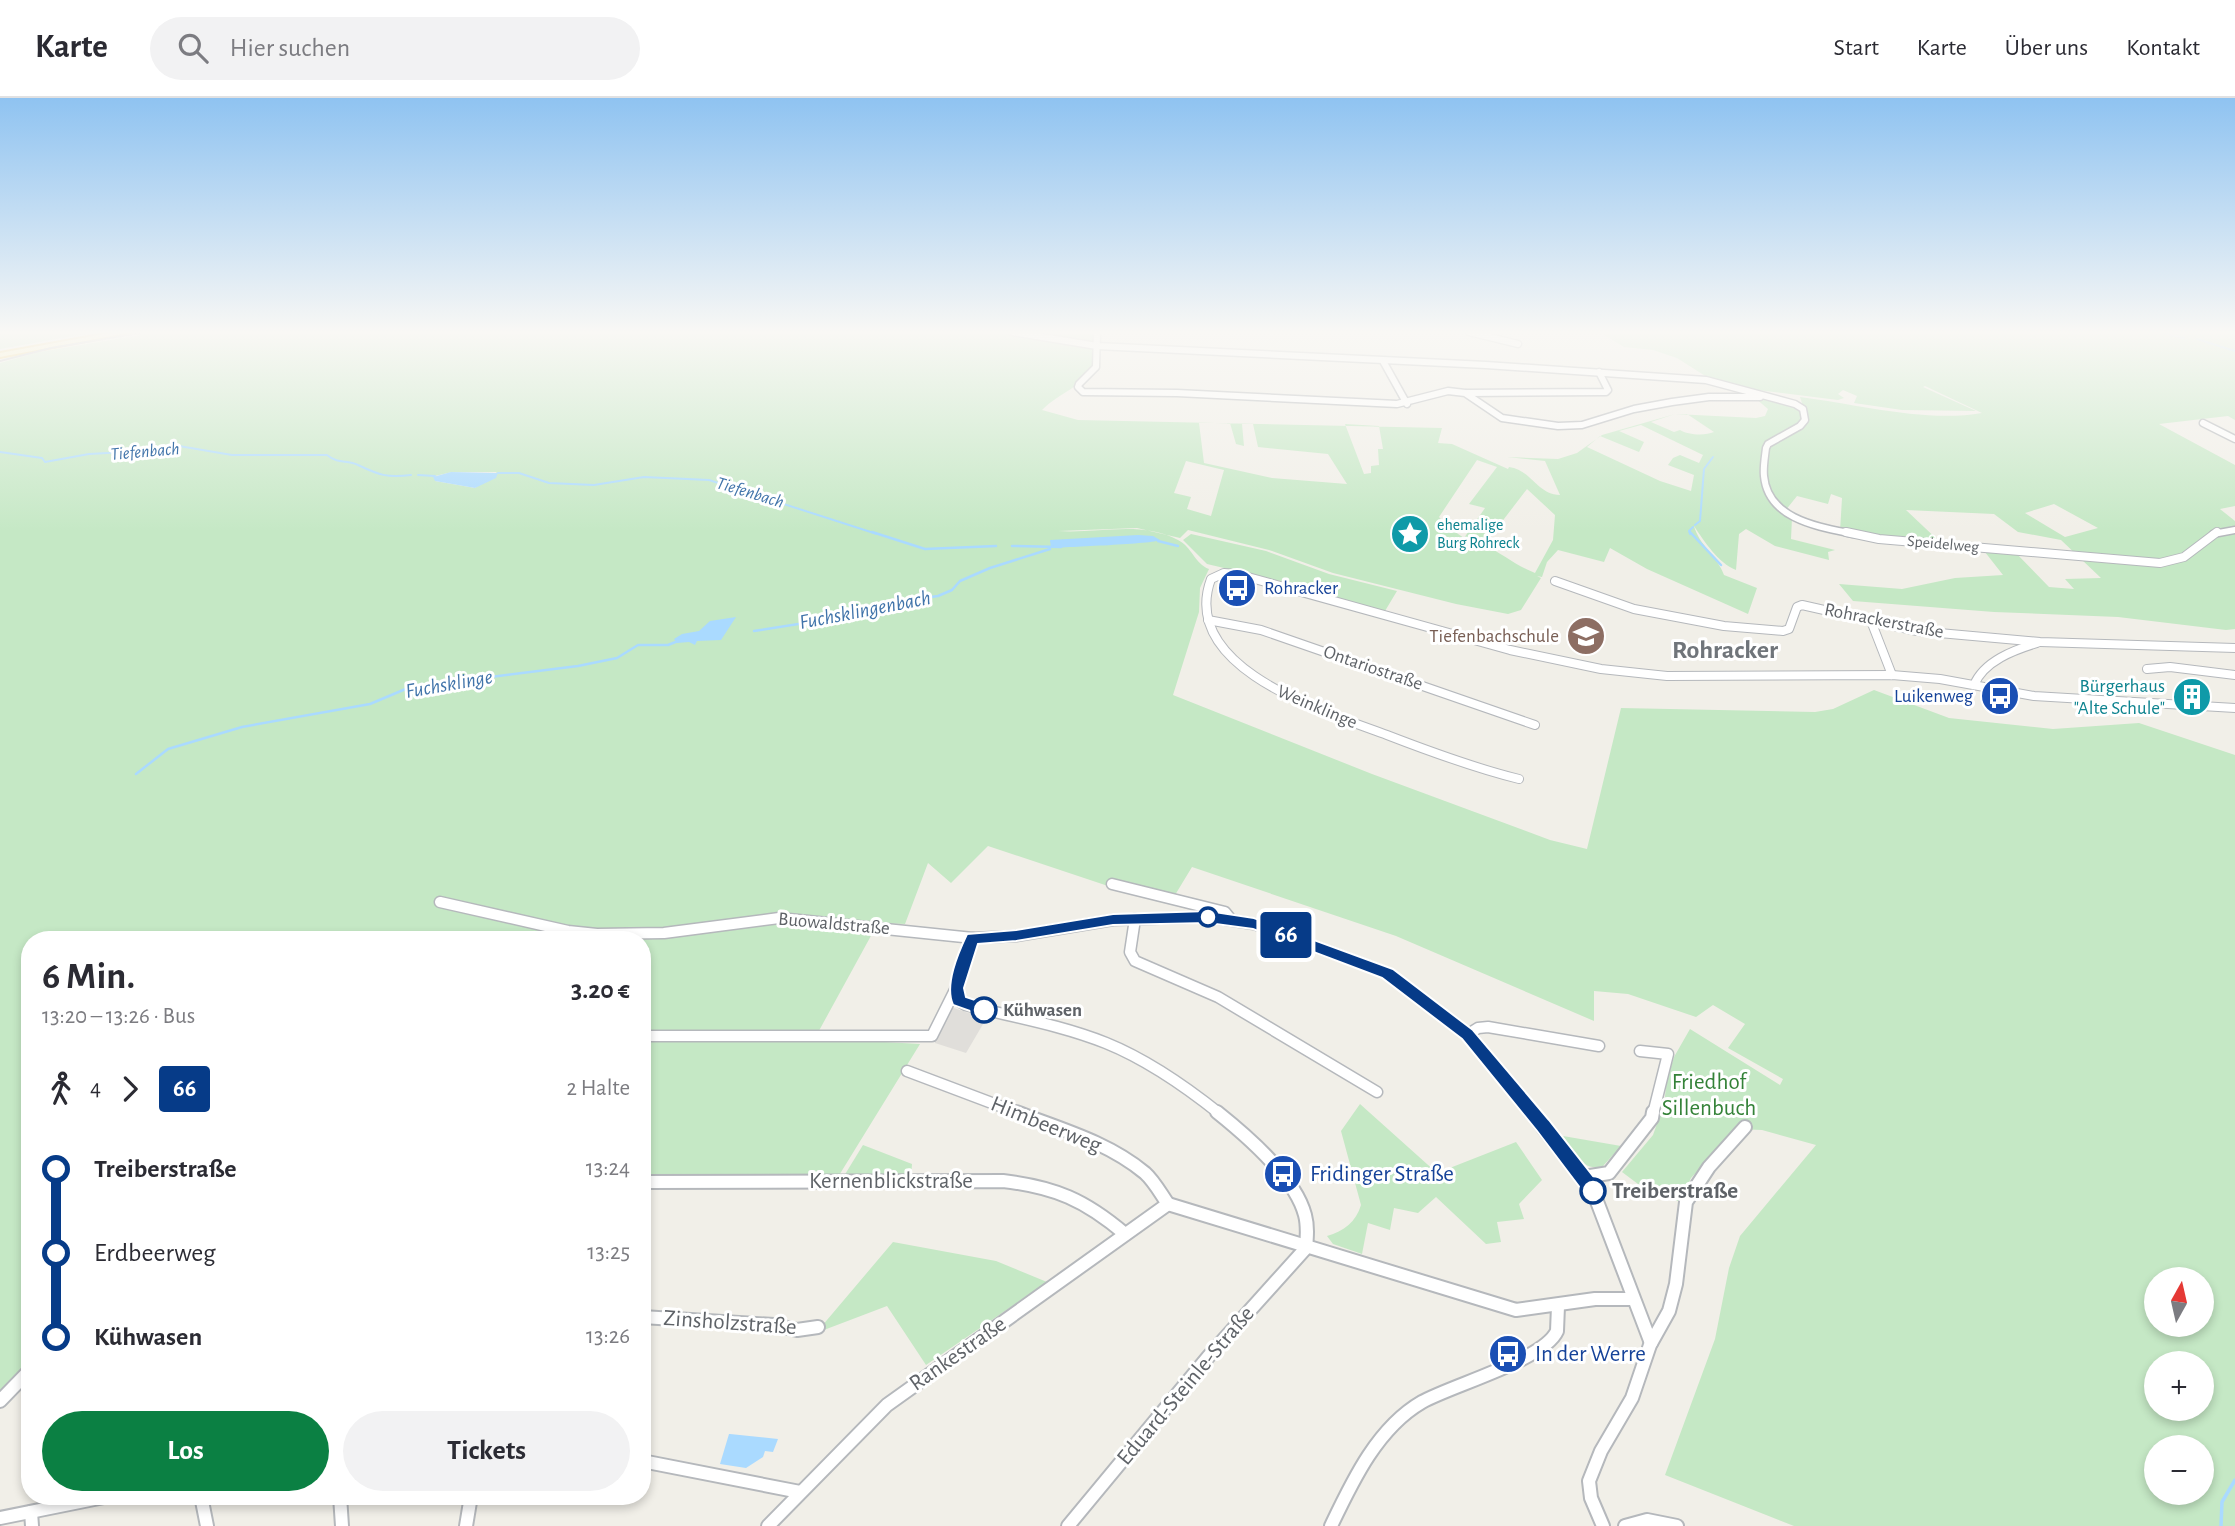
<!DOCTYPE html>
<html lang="de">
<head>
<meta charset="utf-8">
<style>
	:root { --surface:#fff; --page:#f2f2f3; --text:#2b2b33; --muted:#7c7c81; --line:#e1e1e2; --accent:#0b8043 }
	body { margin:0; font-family:"Alegreya Sans",sans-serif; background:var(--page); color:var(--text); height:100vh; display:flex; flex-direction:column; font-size:26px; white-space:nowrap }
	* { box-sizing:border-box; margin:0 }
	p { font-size:23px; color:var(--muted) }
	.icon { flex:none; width:38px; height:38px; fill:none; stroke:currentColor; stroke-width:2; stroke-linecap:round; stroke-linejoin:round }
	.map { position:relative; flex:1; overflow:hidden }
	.details { position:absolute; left:21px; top:833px; width:630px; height:574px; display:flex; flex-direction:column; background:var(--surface); border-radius:28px; box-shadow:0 4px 10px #0003 }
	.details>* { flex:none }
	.badge { padding:0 14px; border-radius:5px; font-size:24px; line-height:46px }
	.needle { width:46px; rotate:8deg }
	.tools { position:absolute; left:2144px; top:1169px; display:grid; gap:14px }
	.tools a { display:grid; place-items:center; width:70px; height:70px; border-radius:50%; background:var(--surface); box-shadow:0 4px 10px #0003; font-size:35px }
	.map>.badge { position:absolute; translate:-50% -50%; box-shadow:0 0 0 4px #fff }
	.legs { display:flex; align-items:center; gap:10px; height:77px; padding:0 21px; font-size:23px }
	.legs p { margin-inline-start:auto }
	.summary { display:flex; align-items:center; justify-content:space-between; height:119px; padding:0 21px }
	h1 { font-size:38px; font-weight:600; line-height:52px }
	.primary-button { display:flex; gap:14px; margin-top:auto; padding:14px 21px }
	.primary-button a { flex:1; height:80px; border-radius:42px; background:var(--accent); color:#fff; font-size:28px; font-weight:600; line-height:80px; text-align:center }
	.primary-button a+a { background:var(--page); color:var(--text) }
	ul { padding:0 21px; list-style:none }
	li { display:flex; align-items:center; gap:24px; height:84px; font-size:26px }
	li i { display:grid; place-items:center; width:10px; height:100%; margin:0 9px; background:currentColor }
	li i::after { content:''; width:18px; height:18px; margin:-9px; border:5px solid; border-radius:50%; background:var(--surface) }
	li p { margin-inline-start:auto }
	li:first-child i { background:linear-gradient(#0000 50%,currentColor 0) }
	li:last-child i { background:linear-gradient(currentColor 50%,#0000 0) }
	header { display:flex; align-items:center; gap:42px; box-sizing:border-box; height:98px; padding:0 35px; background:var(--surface); border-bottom:2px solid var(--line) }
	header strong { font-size:33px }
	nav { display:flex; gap:38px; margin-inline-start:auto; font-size:24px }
	.search { width:490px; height:63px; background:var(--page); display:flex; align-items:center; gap:18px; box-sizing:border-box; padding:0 24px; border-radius:38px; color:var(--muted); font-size:26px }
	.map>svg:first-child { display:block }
	.industrial { fill:#e0deda }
	.green { fill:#c5e8c5; fill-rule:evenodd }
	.water { fill:#aadaff }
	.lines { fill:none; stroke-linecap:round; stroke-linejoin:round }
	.stream-far2 { stroke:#aadaff; stroke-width:2 }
	.stream-far1 { stroke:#aadaff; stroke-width:2.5 }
	.stream { stroke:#aadaff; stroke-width:3.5 }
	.minor-far3-casing { stroke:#b5b8bc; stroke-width:9 }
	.minor-far2-casing { stroke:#b5b8bc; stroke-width:10 }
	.minor-far1-casing { stroke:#b5b8bc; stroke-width:13 }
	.minor-casing { stroke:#b5b8bc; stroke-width:16 }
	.major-casing { stroke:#f2c960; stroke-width:4 }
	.minor-far3 { stroke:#fff; stroke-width:6 }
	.minor-far2 { stroke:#fff; stroke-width:8 }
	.minor-far1 { stroke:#fff; stroke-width:10 }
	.minor { stroke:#fff; stroke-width:12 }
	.major { fill:#fff2af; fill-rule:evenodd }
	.tram { stroke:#b6b7b8; stroke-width:2 }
	.line-1 { fill:#063b88; stroke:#fff; stroke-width:2 }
	.stop-1-dot { fill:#fff; stroke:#063b88; stroke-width:3.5 }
	.labels { text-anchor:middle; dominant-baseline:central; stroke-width:6; stroke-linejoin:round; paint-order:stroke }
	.far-culture-label { font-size:16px; fill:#0d838f; stroke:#fff; text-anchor:start }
	.far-street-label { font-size:16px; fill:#5f6368; stroke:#fff }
	.far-water-label { font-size:18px; font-style:italic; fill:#4174aa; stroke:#fff }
	.transit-label { font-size:19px; fill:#164399; stroke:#fff; text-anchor:start }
	.street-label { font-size:19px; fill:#5f6368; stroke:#fff }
	.education-label { font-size:19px; fill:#785e54; stroke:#fff; text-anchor:end }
	.culture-label { font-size:19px; fill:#0d838f; stroke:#fff; text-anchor:end }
	.stop-label { font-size:19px; font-weight:bold; fill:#5f6368; stroke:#fff; text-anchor:start }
	.water-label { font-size:21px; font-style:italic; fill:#4174aa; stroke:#fff }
	.near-park-label { font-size:23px; fill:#348238; stroke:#fff }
	.near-street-label { font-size:23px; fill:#5f6368; stroke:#fff }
	.near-transit-label { font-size:23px; fill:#164399; stroke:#fff; text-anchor:start }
	.near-stop-label { font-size:23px; font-weight:bold; fill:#5f6368; stroke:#fff; text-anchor:start }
	.district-label { font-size:26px; font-weight:bold; fill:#70757a; stroke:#fff }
</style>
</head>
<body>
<header>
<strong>Karte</strong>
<div class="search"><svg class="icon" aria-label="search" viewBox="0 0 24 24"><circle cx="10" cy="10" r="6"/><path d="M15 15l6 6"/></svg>Hier suchen</div>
<nav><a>Start</a><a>Karte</a><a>Über uns</a><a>Kontakt</a></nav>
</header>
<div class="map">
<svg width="2235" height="1428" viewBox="0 0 2235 1428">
	<rect width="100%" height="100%" fill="#f1efe8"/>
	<polygon class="industrial" points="951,909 986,921 966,955 935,945 935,939"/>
	<g class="green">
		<polygon points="0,234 96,234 0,251"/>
		<path d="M158,234h937l1,35c-15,20 -37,26 -54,43l36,10 364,8 -4,15 14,1 56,25 1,-2c23,3 27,27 51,28l-15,-34 -38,-4 51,2 19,-6 25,-18 73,-21 81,4 9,-2 3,-7 -13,-11 21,1 27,7 -3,-9c56,7 126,26 182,16l-57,-27 -2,1 53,24 -74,-1 -48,-7 3,-7 -14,-6 -5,4 6,4 -6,2 -89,-11 -39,-10 -33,-21 -24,-8 -29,-3 -23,-14 -9,-1h643v88l-7,-4 -69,8 76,41v41l-15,3 15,12v108l-9,1 -108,-13 -124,-5 -141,-11 -14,-17 63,5 53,-11 48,-3 -22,-28 33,4 35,36 25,2 -9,-10 36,-1 -40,-38 -43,-8 -24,-18 -88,-4 36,34 -102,-12 2,-34 -11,-4 -3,10 -31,-8 -12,15 -18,-18 25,25 -1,21 44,11 -7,2 1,8 -54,-14 -29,-17 -7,5 -3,36c-18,-7 -32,-29 -42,-44 5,19 24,31 30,49l33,13 -9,26 -101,-45 -37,-21 -6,14 -46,-12 -11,12 -5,15 -5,-1 4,2 -20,32 -13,4 -52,-10 -123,-31 -64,-23 -81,-20 -8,8 -43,-10 -79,3c39,3 83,-11 120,9 14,7 17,24 31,29l-9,19 -1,24 -26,83 199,79 178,66 37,9 34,-141 194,4 18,-3 41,-19 75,28 104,11 86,-6 96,32v771h-441l-129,-51 50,-136 14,-71 11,-32 76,-91 -54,-15 -25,-1 -46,49 -11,24 -42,-18 -16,-12 31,-37 11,-31 3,-24 7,-23 16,-28 90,56 3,-6 -55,-31 17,-24 -32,-19 -17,12 -68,-23 -34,-3v30l-198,-85 -204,-69 -20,33 -67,-15 -117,-39 -37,37 -23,-20 -23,61 -27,-1 -63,115 105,6 -82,133 -196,1v-238h-612v424l-30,30v-1031l39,-11zM1675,316h12l27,18c-9,4 -26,3 -34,-2l-6,2 -23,-10zM1199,325h31l6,21 8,2 -2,-22h11l5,23 70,7 19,30 -75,-6 -68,-15zM1345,326l34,2 4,23h-5l1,16 -8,1v7l-7,1zM1641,327l62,30 -4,8 -19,-8 -7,3 -5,7 26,10 -3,16 -31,-10 -73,-34 13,-11 39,16 5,-10 -25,-11zM1477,362l20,7 -28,37 16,4 -21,30 -16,-11 -9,-10zM1186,363l38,9 -13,46 -24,-7 4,-12 -17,-4zM452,374h45l-22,16 -40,-7v-5zM1527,391l28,26 -2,25 -18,33c-19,-7 -33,-20 -51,-28zM2054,406l44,24 -33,9 -40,-24zM2156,1181h46v46h-46zM2156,1265h46v46h-46zM2156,1349h46v46h-46z"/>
		<polygon points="1191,436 1266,453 1329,476 1397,493 1385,513 1275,482 1207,466 1183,442"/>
		<path d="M1360,1006l77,69 79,-31 26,38 -23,24 5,15 -27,3 4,20 -15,2 -50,-47 -18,16 -24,-5 -4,22 -22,-7 -6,31 -29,-10 -6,-8c17,-5 29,-14 34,-31l-20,-74z"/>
		<path d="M1563,1038l58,10 -18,20c-21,7 -30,-16 -40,-30z"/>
		<polygon points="863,1047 912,1066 911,1079 844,1078"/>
		<polygon points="893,1144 996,1163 1047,1184 926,1267 887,1208 816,1235"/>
	</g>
	<g class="water">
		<polygon points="451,374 498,375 496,380 475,390 435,383 433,379"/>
		<path d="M1138,437l15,1 7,4c-6,4 -94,7 -109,8l-1,-8z"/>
		<polygon points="736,519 721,542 697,543 695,547 689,544 677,545 674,541 682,536 699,533 710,523"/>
		<polygon points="729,1336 730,1336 778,1341 773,1354 765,1353 763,1359 746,1370 720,1366"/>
	</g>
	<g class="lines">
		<g class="stream-far2">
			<polyline points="2159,234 2184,240"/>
			<polyline points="2197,241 2235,253"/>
			<path d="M0,354l42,6 3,4 44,-8 73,-4 17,-4 53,9h95c12,10 20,4 31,10 21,10 29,13 53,10"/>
			<polyline points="498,375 519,375 549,385 594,387 644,379 709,382 877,436"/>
			<polyline points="418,377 435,378"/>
			<polyline points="1695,427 1700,423 1704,371 1713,359"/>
			<polyline points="1690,436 1689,433 1693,429"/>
		</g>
		<g class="stream-far1">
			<polyline points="872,434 925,451 996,448"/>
			<polyline points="1690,434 1721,467"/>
			<polyline points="1158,443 1178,448"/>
			<polyline points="1012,448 1061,449"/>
			<polyline points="754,533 887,512 917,501 938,498 952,492 960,483 990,470 1050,451"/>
			<polyline points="136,676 168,651 242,629 370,606 408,590 449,589 483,580 578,568 617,560 638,547 668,547 678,543"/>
		</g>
		<polyline class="stream" points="2221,1428 2222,1404 2235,1382"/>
		<defs>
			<g id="minor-far3">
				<path d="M1012,234l85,14 389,19 220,15 89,24 8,5 2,11 -5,6 -32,18 -2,4c-1,9 -3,19 -2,28 4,44 56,51 90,58"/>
				<polyline points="1097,234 1096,269 1079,286 1078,289 1083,294 1177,295 1397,306 1448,293 1465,295 1502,320 1558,328 1582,327 1634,311 1672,304 1709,299 1760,299"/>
				<polyline points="1469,234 1518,246"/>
				<polyline points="1383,263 1407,306"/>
				<polyline points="1467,295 1606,294 1608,292 1599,274"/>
				<polyline points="2203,325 2235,341"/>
				<polyline points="2213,436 2235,432"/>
			</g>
			<g id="minor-far2">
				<polyline points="1846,434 1879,441 2160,465 2184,459 2217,434"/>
				<polyline points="1555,483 1634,511 1724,528 1783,533 1789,531 1797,509 1802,507 1917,533 2040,544 2235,550"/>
				<polyline points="1208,522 1261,532 1535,627"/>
				<polyline points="1871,523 1892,577"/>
				<polyline points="2147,571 2170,569 2235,577"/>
				<path d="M1974,587c10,-24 40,-35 63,-42"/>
				<path d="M1519,681c-45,-11 -88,-27 -132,-44 -59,-22 -209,-66 -176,-156l13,-6 13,1 273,76 91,19 66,7 225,-1 48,4 94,17 201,12"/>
			</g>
			<g id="minor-far1">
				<polyline points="1112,786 1225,814 1229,819"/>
				<polyline points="440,804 568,833 597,836 664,835 779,820 973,840 1016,838 1113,822 1208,819 1254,826 1387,875 1467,937 1532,1016"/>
				<polyline points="1135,821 1130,854 1135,863 1218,899 1377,994"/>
				<path d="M956,890l3,13 7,4c47,12 95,20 140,38 42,17 79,43 114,71"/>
				<polyline points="1467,937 1478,930 1488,929 1599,948"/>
				<polyline points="642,938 932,938 956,890 973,840"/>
				<polyline points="1640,953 1668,956 1653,1016"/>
				<polyline points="907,973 1021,1016"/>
			</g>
			<g id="minor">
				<path d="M1016,1014c44,17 92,30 129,61 9,8 16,21 23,31"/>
				<path d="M1217,1014c30,24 78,65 88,103 3,11 2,22 1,33"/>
				<polyline points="1531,1014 1593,1093 1651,1245"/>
				<polyline points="1584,1079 1609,1075 1652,1020 1653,1014"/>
				<path d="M642,1084l361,-1c52,6 82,19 122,53"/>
				<polyline points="1168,1106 1516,1212 1595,1201 1633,1201"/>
				<polyline points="642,1219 774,1227 797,1232 818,1229"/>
				<polyline points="0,1303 30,1272"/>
				<polyline points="642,1363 800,1394"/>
				<polyline points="201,1398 207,1428"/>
				<polyline points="340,1398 342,1428"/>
				<polyline points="31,1414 32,1428"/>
				<polyline points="0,1420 109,1398"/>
				<polyline points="466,1428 471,1398"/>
				<polyline points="768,1428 887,1307 1168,1106"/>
				<polyline points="1068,1428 1208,1259 1306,1150"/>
				<path d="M1331,1428c21,-44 46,-98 91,-124 30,-17 122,-42 135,-71l1,-25"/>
				<polyline points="1603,1428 1591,1400 1589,1383 1601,1353 1632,1300 1650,1247 1669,1213 1676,1186 1686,1104 1709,1069 1745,1029"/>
				<polyline points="1625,1428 1647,1422 1677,1428"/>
			</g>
			<polygon id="major" points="115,234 133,234 0,259 0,255"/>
		</defs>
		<use href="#minor-far3" class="minor-far3-casing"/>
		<use href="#minor-far2" class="minor-far2-casing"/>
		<use href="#minor-far1" class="minor-far1-casing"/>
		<use href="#minor" class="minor-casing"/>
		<use href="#major" class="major-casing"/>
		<use href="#minor-far3" class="minor-far3"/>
		<use href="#minor-far2" class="minor-far2"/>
		<use href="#minor-far1" class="minor-far1"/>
		<use href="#minor" class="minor"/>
		<use href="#major" class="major"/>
		<polyline class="tram" points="0,263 51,250 146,234"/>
	</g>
	<linearGradient id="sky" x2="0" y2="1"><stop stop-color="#8fc3f1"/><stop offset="0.54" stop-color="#f9f8f5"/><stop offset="1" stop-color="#f9f8f5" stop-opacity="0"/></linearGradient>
	<rect width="2235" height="434" fill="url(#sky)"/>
	<path class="line-1" d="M1208,813l46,7 139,51 80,61 76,90 51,65 2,6 -2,6 -7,3 -6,-3 -50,-66 -75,-92 -80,-61 -129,-49 -45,-6 -95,2 -97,16 -38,3 -14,44 2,9 24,8 2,5 -8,6 -31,-11c-9,-20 5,-52 14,-71l49,-4 97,-16z"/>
	<defs>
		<symbol id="sight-disc" viewBox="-11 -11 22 22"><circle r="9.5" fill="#0f9aa8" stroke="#fff"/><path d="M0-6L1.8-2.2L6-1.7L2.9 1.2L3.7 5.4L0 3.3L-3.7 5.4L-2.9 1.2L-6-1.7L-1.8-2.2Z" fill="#fff"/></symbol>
		<symbol id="bus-disc" viewBox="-11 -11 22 22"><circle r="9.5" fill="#1a4fb4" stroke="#fff"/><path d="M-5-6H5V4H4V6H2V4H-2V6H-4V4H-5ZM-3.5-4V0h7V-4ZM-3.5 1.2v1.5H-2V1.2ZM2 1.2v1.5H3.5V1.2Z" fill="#fff"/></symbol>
		<symbol id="school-disc" viewBox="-11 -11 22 22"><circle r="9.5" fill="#8d6e63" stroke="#fff"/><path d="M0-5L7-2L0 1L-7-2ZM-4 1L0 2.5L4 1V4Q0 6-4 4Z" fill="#fff"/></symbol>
		<symbol id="building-disc" viewBox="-11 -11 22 22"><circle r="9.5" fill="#0f9aa8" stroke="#fff"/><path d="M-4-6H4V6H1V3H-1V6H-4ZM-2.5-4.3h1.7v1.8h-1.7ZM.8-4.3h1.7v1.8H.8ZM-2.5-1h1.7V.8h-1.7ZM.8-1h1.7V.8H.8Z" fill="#fff"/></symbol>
	</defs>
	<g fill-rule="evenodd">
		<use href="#sight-disc" x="1388" y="414" width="44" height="44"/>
		<use href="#bus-disc" x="1215" y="468" width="44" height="44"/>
		<use href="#school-disc" x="1564" y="516" width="44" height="44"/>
		<use href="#bus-disc" x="1978" y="576" width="44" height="44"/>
		<use href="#building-disc" x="2170" y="577" width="44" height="44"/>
		<use href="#bus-disc" x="1261" y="1054" width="44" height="44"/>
		<use href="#bus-disc" x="1486" y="1234" width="44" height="44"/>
	</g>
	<g class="stop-1-dot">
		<circle cx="1208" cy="819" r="9"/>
		<circle cx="984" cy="912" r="12"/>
		<circle cx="1593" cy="1093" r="12"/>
	</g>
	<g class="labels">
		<g class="far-culture-label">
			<text x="1437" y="427">ehemalige<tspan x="1437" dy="18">Burg Rohreck</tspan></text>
		</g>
		<g class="far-street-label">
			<text transform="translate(1943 446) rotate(5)">Speidelweg</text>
		</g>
		<g class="far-water-label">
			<text transform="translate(145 354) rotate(-5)">Tiefenbach</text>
			<text transform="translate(750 395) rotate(17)">Tiefenbach</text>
		</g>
		<g class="transit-label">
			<text x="1264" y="490">Rohracker</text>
			<text x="1973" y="598" text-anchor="end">Luikenweg</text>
		</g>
		<g class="street-label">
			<text transform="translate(1884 523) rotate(11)">Rohrackerstraße</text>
			<text transform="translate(1373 570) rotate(19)">Ontariostraße</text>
			<text transform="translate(1317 609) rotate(23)">Weinklinge</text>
			<text transform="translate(834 826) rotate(5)">Buowaldstraße</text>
		</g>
		<g class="education-label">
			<text x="1559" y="538">Tiefenbachschule</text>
		</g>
		<g class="culture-label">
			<text x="2165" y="588">Bürgerhaus<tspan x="2165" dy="22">"Alte Schule"</tspan></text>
		</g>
		<g class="stop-label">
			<text x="1003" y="912">Kühwasen</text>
		</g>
		<g class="water-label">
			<text transform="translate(865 512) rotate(-11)">Fuchsklingenbach</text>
			<text transform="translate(449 586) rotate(-10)">Fuchsklinge</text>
		</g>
		<g class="near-park-label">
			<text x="1709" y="984">Friedhof<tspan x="1709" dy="26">Sillenbuch</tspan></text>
		</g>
		<g class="near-street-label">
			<text transform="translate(1046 1027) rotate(22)">Himbeerweg</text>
			<text x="891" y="1083">Kernenblickstraße</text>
			<text transform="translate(730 1225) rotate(4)">Zinsholzstraße</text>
			<text transform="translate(958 1256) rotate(-35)">Rankestraße</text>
			<text transform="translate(1186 1288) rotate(-50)">Eduard-Steinle-Straße</text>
		</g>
		<g class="near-transit-label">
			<text x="1310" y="1076">Fridinger Straße</text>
			<text x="1535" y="1256">In der Werre</text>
		</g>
		<g class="near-stop-label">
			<text x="1612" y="1093">Treiberstraße</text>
		</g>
		<g class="district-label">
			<text x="1725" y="552">Rohracker</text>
		</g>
	</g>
</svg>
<div class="tools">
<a><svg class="needle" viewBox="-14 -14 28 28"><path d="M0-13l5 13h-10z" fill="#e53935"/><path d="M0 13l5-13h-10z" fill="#7c7c81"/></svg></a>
<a>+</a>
<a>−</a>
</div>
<b class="badge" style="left:1286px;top:837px;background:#063b88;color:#fff">66</b>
<section class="details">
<div class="summary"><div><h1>6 Min.</h1><p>13:20 – 13:26 · Bus</p></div><b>3.20 €</b></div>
<div class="legs"><svg class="icon" aria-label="walk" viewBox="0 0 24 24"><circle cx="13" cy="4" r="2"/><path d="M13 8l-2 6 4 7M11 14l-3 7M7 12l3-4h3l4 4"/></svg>4<svg class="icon" aria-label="forward" viewBox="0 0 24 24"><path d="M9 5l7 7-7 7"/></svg><b class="badge" style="background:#063b88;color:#fff">66</b><p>2 Halte</p></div>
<ul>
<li><i style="color:#063b88"></i><b>Treiberstraße</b><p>13:24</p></li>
<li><i style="color:#063b88"></i><span>Erdbeerweg</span><p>13:25</p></li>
<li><i style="color:#063b88"></i><b>Kühwasen</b><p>13:26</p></li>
</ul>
<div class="primary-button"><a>Los</a><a>Tickets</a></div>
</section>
</div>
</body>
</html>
